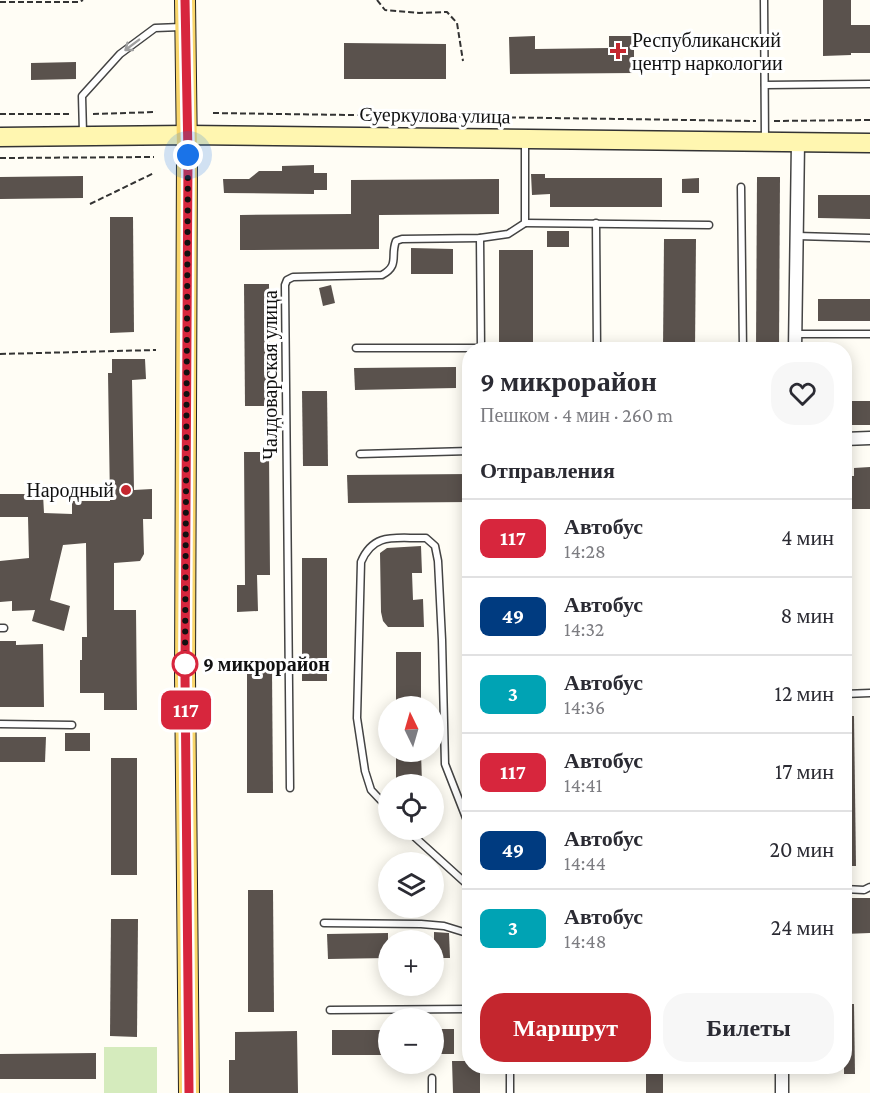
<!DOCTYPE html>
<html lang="ru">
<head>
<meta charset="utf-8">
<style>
	:root { --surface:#fff; --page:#f7f7f7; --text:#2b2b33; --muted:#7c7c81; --line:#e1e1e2; --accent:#c4262e }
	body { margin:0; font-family:"Crimson Pro",serif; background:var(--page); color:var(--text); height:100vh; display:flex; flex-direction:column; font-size:22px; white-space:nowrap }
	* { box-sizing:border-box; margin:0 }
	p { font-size:20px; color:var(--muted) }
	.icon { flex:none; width:33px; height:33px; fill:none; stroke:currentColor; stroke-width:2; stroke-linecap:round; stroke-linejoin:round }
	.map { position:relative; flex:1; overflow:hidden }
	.panel { position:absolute; left:462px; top:342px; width:390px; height:732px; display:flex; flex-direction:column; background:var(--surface); border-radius:24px; box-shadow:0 3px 15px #0003 }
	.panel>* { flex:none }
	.badge { padding:0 12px; border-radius:9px; font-size:21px; line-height:39px }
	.needle { width:39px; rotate:355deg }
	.controls { position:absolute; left:378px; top:696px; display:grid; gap:12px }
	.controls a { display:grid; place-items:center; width:66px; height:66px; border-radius:50%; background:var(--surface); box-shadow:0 3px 15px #0003; font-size:30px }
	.you { position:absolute; width:30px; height:30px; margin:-15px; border:4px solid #fff; border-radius:50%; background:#1a73e8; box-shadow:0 0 0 9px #1a73e833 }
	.map>.badge { position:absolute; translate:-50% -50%; box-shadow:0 0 0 3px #fff }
	h2 { padding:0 18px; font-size:22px; line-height:54px }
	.round { display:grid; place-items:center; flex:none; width:63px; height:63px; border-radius:24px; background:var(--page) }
	.headline { display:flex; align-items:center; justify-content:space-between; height:102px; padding:0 18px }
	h1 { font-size:28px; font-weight:600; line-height:45px }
	.cta { display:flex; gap:12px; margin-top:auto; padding:12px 18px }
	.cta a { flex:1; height:69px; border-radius:24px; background:var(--accent); color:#fff; font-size:24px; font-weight:600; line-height:69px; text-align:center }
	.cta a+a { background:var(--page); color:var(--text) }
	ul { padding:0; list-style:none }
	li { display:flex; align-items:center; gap:18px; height:78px; padding:0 18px; border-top:2px solid var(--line) }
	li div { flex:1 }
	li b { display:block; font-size:22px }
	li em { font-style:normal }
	li .badge { min-width:66px; font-weight:700; text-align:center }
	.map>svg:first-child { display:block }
	.green { fill:#d5ebbd }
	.building { fill:#5a524d }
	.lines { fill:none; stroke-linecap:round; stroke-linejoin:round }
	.lane-casing { stroke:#444; stroke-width:9 }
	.street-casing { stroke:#444; stroke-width:15 }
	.secondary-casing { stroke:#333; stroke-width:21 }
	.primary-casing { stroke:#222; stroke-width:22 }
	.path { stroke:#333; stroke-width:2; stroke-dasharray:6 3; stroke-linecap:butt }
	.lane { stroke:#fff; stroke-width:6 }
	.street { stroke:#fff; stroke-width:12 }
	.secondary { stroke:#fff6b0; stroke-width:18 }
	.primary { stroke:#f9d66b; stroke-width:20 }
	.oneway { stroke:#a0a0a0 }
	.line-casing { stroke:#fff; stroke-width:14 }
	.line { stroke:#d7263d; stroke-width:9 }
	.walk { stroke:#111; stroke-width:6; stroke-dasharray:0 10.8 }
	.poi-dot { fill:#c4262e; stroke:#fff; stroke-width:2 }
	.stop-dot { fill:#fff; stroke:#d7263d; stroke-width:3 }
	.labels { text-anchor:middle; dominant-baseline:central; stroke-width:6; stroke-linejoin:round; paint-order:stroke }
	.poi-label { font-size:20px; fill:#111; stroke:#fff; text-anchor:start }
	.street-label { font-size:20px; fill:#111; stroke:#fff }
	.stop-label { font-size:20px; font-weight:bold; fill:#111; stroke:#fff; text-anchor:start }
</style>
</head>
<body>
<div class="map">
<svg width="870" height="1093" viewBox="0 0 870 1093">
	<rect width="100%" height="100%" fill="#fffdf5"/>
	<rect class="green" x="104" y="1047" width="53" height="46"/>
	<g class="building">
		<polygon points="823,0 851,0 851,25 870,25 870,53 851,53 851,55 823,56"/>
		<polygon points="535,36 535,49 609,48 609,36 634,36 634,73 510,74 509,37"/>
		<polygon points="344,43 446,44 446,79 344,79"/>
		<polygon points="76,62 76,79 31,80 31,63"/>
		<polygon points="314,165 314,173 327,173 327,190 314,190 314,194 224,193 223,179 249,179 259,171 282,171 282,166"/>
		<polygon points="531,174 545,174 545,178 662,178 662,207 550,207 550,194 532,195"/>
		<polygon points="83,176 83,198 0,199 0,177"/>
		<polygon points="757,177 780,177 779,350 756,350"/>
		<polygon points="699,178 699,193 682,193 682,179"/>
		<polygon points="499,179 499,214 379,215 379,249 240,250 240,215 351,214 351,180"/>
		<polygon points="818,195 870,195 870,219 818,218"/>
		<polygon points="110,217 133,217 134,332 110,333"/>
		<rect x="547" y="231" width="22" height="16"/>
		<polygon points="664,239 696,239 695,350 663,350"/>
		<polygon points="411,248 453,249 453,274 411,274"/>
		<rect x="499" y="250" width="34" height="100"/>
		<polygon points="244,284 269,284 270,406 245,406"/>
		<polygon points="331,285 335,303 323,306 319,288"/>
		<rect x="818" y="299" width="52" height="22"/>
		<polygon points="112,359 145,359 146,379 132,380 134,490 152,489 152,519 143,519 144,554 140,561 114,563 114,610 136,610 137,710 104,710 104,693 80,693 80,660 82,660 82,637 87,637 86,543 63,545 50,600 70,606 64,631 32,621 35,610 12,611 12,601 0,602 0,561 29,558 28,517 0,517 0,494 43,494 44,513 72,514 72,501 110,501 108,373 112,373"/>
		<polygon points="456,367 456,388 355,390 354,368"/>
		<polygon points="302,391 327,391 328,466 303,466"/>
		<rect x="844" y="401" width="26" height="24"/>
		<polygon points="244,452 269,452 270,575 257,575 258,611 237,612 237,585 245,585"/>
		<polygon points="870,467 870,509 844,509 844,476 854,476 854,468"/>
		<polygon points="470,474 470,502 348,503 347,475"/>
		<polygon points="421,546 422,573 412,573 413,600 423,599 424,627 388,627 383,621 381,612 380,553 387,548"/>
		<rect x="302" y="558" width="25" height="123"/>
		<polygon points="0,641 16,641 16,645 43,644 44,707 0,707"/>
		<rect x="396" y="652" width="25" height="54"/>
		<polygon points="247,670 272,670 273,793 247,793"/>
		<polygon points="844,716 854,716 856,866 844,866"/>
		<rect x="65" y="733" width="25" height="18"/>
		<polygon points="0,737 46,737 45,762 0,762"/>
		<polygon points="396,752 421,752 422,784 396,784"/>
		<rect x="111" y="758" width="26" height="117"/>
		<polygon points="248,890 273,890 274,1012 248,1012"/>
		<polygon points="844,898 870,898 870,933 844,934"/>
		<polygon points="111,919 138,919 137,1037 110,1036"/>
		<polygon points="434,932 449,933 450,958 434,958"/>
		<polygon points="388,933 388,958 328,959 327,934"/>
		<polygon points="844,1004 854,1004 855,1074 844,1074"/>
		<rect x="434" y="1029" width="20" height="25"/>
		<rect x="332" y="1030" width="56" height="25"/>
		<polygon points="297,1031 298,1093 229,1093 229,1060 235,1060 235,1032"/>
		<polygon points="96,1053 96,1079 0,1079 0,1054"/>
		<polygon points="452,1061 470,1061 470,1066 480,1066 480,1093 453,1093"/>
		<rect x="646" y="1066" width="17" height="27"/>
	</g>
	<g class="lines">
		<defs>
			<g id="lane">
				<polyline points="764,0 765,141"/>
				<polyline points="765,85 870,84"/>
				<polyline points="83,133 82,96 120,54 155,28 181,27"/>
				<polyline points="741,187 743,350"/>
				<polyline points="525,223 709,225"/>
				<polyline points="596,223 597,350"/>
				<polyline points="797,236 870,238"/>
				<polyline points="796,334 870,334"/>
				<polyline points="356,348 481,348 480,238"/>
				<polyline points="360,454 470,451"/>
				<polyline points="0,628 4,628"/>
				<polyline points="844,694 870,693"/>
				<polyline points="0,724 72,725"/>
				<path d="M290,788l-5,-503 2,-5 6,-3 89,-2c18,-10 8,-19 14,-34l6,-2 78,-1 28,-4 17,-11v-81"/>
				<path d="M388,808l-17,-18 -6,-19 -8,-53 4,-156c13,-31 36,-23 65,-24l9,8 3,15 4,79 3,124 25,64"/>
				<polyline points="407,830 470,887"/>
				<polyline points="844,889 864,890 870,887"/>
				<polyline points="324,923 421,924 444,926 470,934"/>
				<polyline points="330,1010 470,1009"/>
				<polyline points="510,1066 510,1093"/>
				<polyline points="432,1078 432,1093"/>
			</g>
			<g id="street">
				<polyline points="795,350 798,142"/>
				<polyline points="844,439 870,438"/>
				<polyline points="782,1093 782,1066"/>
			</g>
			<polyline id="secondary" points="0,137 187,135 870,143"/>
			<polyline id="primary" points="185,0 187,155 185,675 189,1093"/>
		</defs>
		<use href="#lane" class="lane-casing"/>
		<use href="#street" class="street-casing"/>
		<use href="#secondary" class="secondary-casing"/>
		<use href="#primary" class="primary-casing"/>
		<g class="path">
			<polyline points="377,0 385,10 419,13 447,12 457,23 463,61"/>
			<polyline points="0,2 79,2 83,0"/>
			<polyline points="213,113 756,121"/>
			<polyline points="0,114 72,114"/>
			<polyline points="93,114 156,112"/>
			<polyline points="774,121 870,120"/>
			<polyline points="0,158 154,157"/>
			<polyline points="90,204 154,173"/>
			<polyline points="0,354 156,350"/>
		</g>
		<use href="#lane" class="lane"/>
		<use href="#street" class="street"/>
		<use href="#secondary" class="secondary"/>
		<use href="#primary" class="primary"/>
	</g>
	<defs><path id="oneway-shaft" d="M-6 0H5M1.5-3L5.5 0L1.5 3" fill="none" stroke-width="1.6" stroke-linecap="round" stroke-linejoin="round" transform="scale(1.5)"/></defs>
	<use class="oneway" href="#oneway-shaft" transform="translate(132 45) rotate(143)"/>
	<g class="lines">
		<defs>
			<polyline id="line" points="185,0 188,155 185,675 189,1093"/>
		</defs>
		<use href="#line" class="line-casing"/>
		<use href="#line" class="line"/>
		<polyline class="walk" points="185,664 188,155"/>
	</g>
	<g class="poi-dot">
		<path d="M615 42h6v6h6v6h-6v6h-6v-6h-6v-6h6z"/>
		<circle cx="126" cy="490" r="6"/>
	</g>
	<circle class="stop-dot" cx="185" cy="664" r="12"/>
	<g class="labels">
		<g class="poi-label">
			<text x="632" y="40">Республиканский<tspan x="632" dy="23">центр наркологии</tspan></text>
			<text x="114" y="490" text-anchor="end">Народный</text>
		</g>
		<g class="street-label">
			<text transform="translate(435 115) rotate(1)">Суеркулова улица</text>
			<text transform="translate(270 375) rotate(-90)">Чалдоварская улица</text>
		</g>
		<g class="stop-label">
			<text x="203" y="664">9 микрорайон</text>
		</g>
	</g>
</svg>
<div class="controls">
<a><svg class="needle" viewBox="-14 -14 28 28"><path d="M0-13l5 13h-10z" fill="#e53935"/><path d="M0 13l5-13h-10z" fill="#7c7c81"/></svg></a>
<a><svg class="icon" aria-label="locate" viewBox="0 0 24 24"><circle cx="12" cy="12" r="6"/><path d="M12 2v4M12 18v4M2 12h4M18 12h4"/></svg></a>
<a><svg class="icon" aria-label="layers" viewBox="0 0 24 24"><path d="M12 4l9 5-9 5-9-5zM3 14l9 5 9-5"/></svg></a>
<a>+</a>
<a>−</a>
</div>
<div class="you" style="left:188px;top:155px"></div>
<b class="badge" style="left:186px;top:710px;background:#d7263d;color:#fff">117</b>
<section class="panel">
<div class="headline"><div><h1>9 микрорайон</h1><p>Пешком · 4 мин · 260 m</p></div><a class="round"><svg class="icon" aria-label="heart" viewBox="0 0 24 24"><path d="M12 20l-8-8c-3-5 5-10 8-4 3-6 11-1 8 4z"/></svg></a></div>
<h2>Отправления</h2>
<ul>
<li><span class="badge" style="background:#d7263d;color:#fff">117</span><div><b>Автобус</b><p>14:28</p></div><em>4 мин</em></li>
<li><span class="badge" style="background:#003b80;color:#fff">49</span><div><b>Автобус</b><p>14:32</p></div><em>8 мин</em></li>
<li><span class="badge" style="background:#00a3b4;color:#fff">3</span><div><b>Автобус</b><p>14:36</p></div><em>12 мин</em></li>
<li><span class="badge" style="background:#d7263d;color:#fff">117</span><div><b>Автобус</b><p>14:41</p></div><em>17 мин</em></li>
<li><span class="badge" style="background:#003b80;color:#fff">49</span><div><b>Автобус</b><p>14:44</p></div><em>20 мин</em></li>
<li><span class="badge" style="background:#00a3b4;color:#fff">3</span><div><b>Автобус</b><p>14:48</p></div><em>24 мин</em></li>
</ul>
<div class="cta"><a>Маршрут</a><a>Билеты</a></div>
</section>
</div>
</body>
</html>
